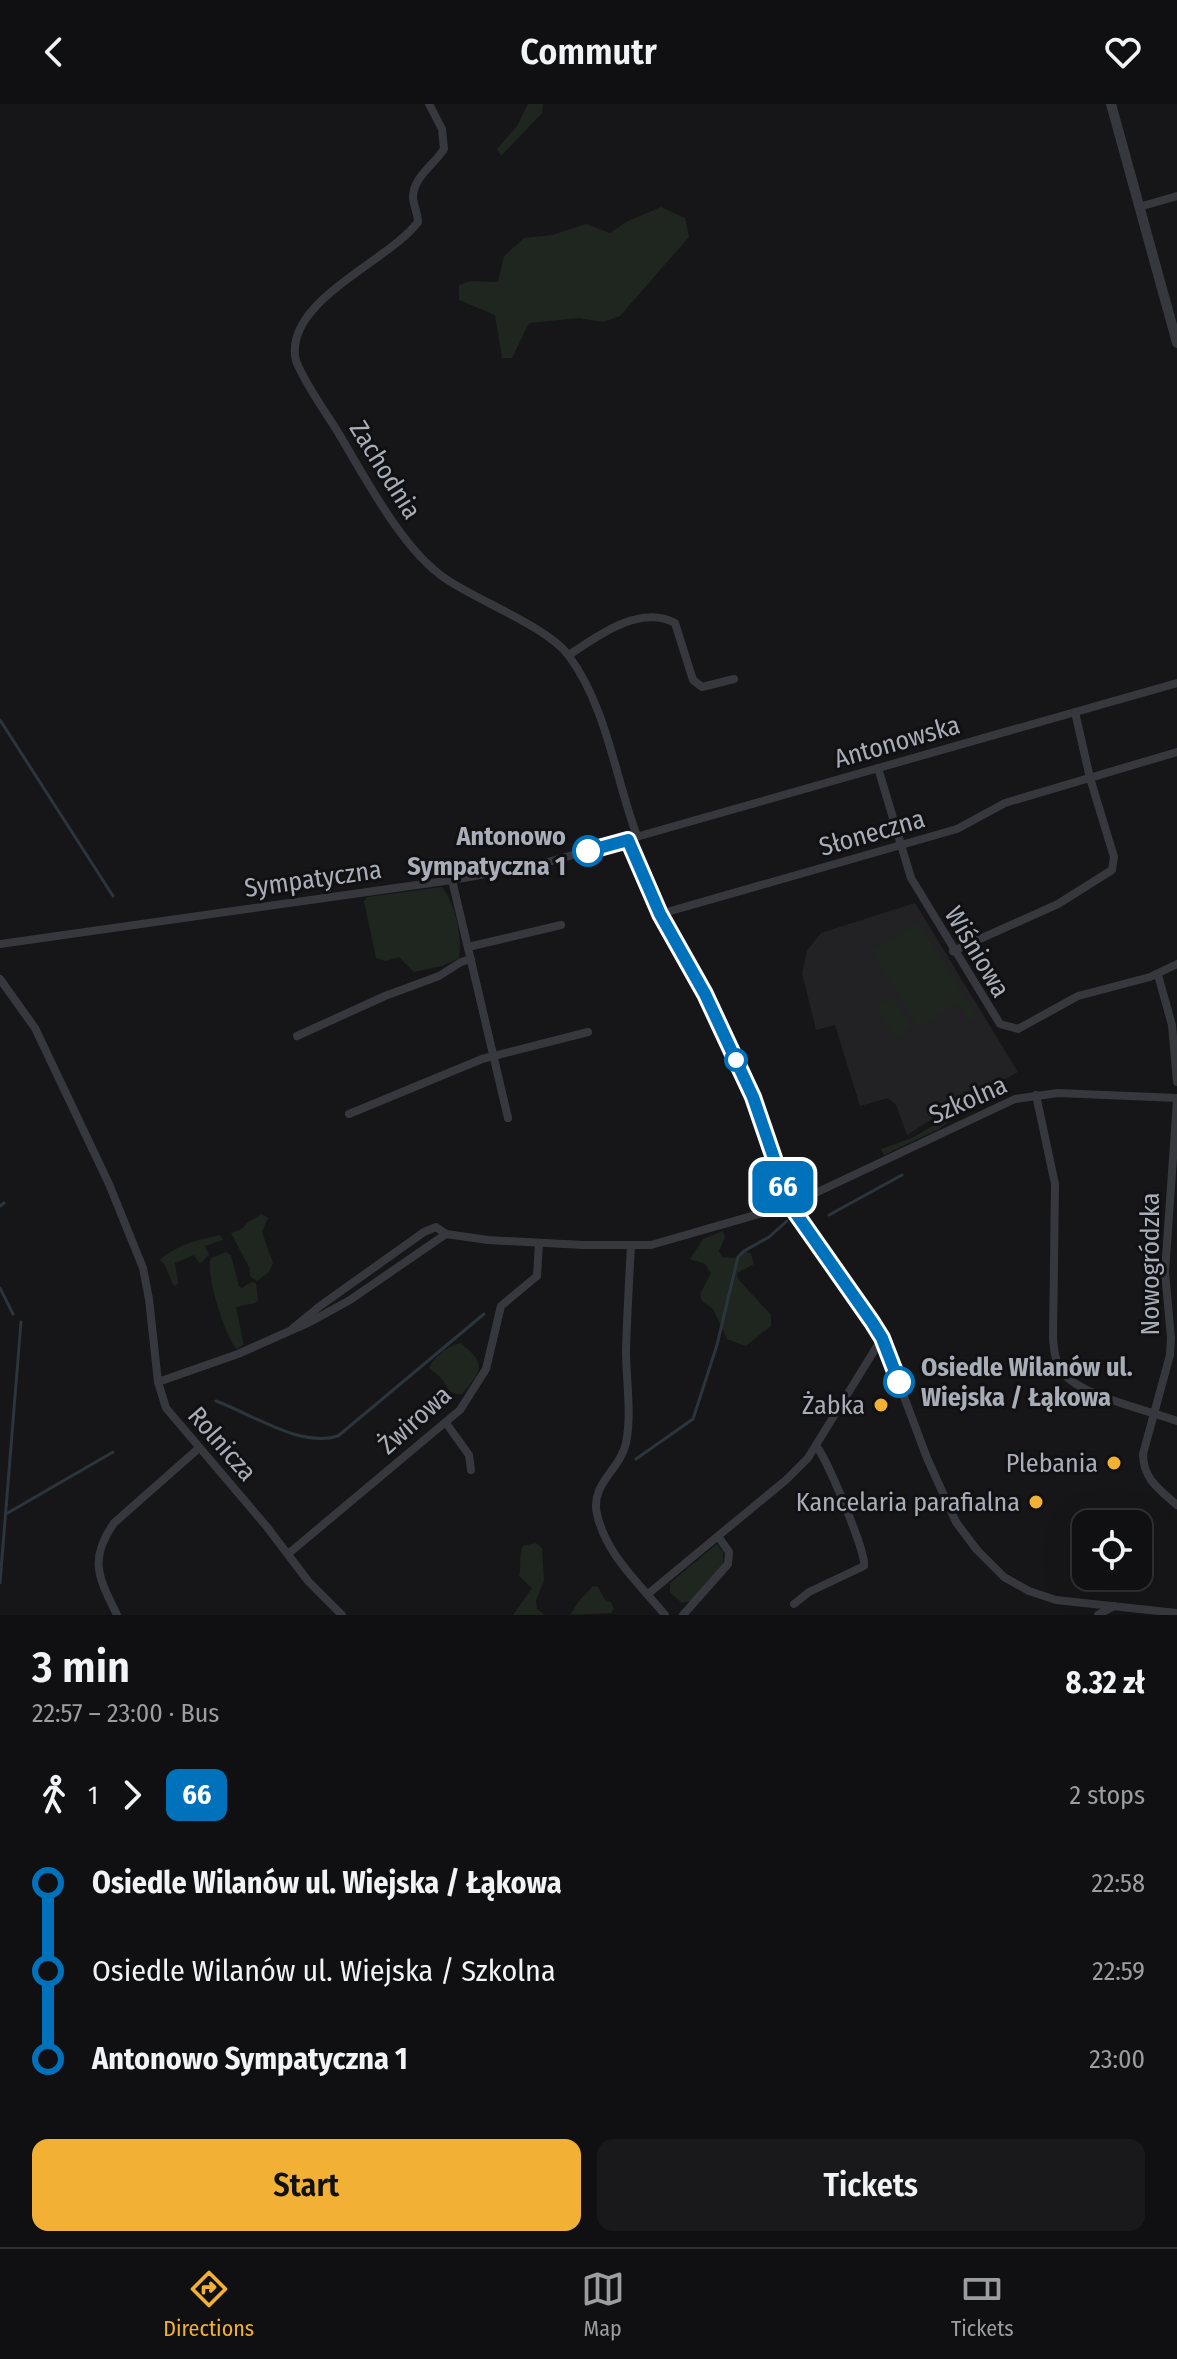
<!DOCTYPE html>
<html lang="en">
<head>
<meta charset="utf-8">
<style>
	:root { --surface:#101012; --page:#19191b; --text:#f1f3f6; --muted:#9c9d9f; --line:#303032; --accent:#f2b134 }
	body { margin:0; font-family:"Fira Sans Condensed",sans-serif; background:var(--page); color:var(--text); height:100vh; display:flex; flex-direction:column; font-size:30px; white-space:nowrap }
	* { box-sizing:border-box; margin:0 }
	p { font-size:26px; color:var(--muted) }
	.icon { flex:none; width:44px; height:44px; fill:none; stroke:currentColor; stroke-width:2; stroke-linecap:round; stroke-linejoin:round }
	.map { position:relative; height:1511px; overflow:hidden }
	.drawer { display:flex; flex-direction:column; background:var(--surface); flex:1 }
	.drawer>* { flex:none }
	.badge { padding:0 16px; border-radius:12px; font-size:28px; line-height:52px }
	.tools { position:absolute; left:1072px; top:1406px; display:grid; gap:16px }
	.tools a { display:grid; place-items:center; width:80px; height:80px; border-radius:16px; background:var(--surface); box-shadow:0 8px 32px #0002,0 0 0 2px var(--line); font-size:40px }
	.map>.badge { position:absolute; translate:-50% -50%; box-shadow:0 0 0 4px #fff }
	.legs { display:flex; align-items:center; gap:12px; height:88px; padding:0 32px; font-size:26px }
	.legs p { margin-inline-start:auto }
	.overview { display:flex; align-items:center; justify-content:space-between; height:136px; padding:0 32px }
	h1 { font-size:44px; font-weight:600; line-height:60px }
	.button { display:flex; gap:16px; margin-top:auto; padding:16px 32px }
	.button a { flex:1; height:92px; border-radius:16px; background:var(--accent); color:#111; font-size:32px; font-weight:600; line-height:92px; text-align:center }
	.button a+a { background:var(--page); color:var(--text) }
	ul { padding:0 32px; list-style:none }
	li { display:flex; align-items:center; gap:28px; height:88px; font-size:30px }
	li i { display:grid; place-items:center; width:12px; height:100%; margin:0 10px; background:currentColor }
	li i::after { content:''; width:20px; height:20px; margin:-10px; border:6px solid; border-radius:50%; background:var(--surface) }
	li p { margin-inline-start:auto }
	li:first-child i { background:linear-gradient(#0000 50%,currentColor 0) }
	li:last-child i { background:linear-gradient(currentColor 50%,#0000 0) }
	header { display:flex; justify-content:space-between; align-items:center; height:104px; padding:0 32px; background:var(--surface); font-size:36px; font-weight:600 }
	.tabs { display:flex; justify-content:space-around; align-items:center; height:112px; border-top:2px solid var(--line); background:var(--surface); font-size:22px; color:var(--muted) }
	.tabs a { display:grid; justify-items:center; gap:4px }
	.tabs .active { color:var(--accent) }
	.map>svg:first-child { display:block }
	.built { fill:#222225 }
	.green { fill:#1e261f }
	.lines { fill:none; stroke-linecap:round; stroke-linejoin:round }
	.stream { stroke:#2c353c; stroke-width:3 }
	.minor { stroke:#37383d; stroke-width:8 }
	.tertiary { stroke:#37383d; stroke-width:10 }
	.line-1-casing { stroke:#fff; stroke-width:18 }
	.line-1 { stroke:#0072bc; stroke-width:12 }
	.stop-1-dot { fill:#fff; stroke:#0072bc; stroke-width:4 }
	.poi-dot { fill:#f2b134; stroke:#111113; stroke-width:3 }
	.labels { text-anchor:middle; dominant-baseline:central; stroke-width:6; stroke-linejoin:round; paint-order:stroke }
	.street-label { font-size:26px; fill:#a8adb8; stroke:#111113 }
	.stop-label { font-size:26px; font-weight:bold; fill:#a8adb8; stroke:#111113; text-anchor:end }
	.poi-label { font-size:26px; fill:#a8adb8; stroke:#111113; text-anchor:end }
</style>
</head>
<body>
<header><svg class="icon" aria-label="back" viewBox="0 0 24 24"><path d="M15 5l-7 7 7 7"/></svg>Commutr<svg class="icon" aria-label="heart" viewBox="0 0 24 24"><path d="M12 20l-8-8c-3-5 5-10 8-4 3-6 11-1 8 4z"/></svg></header>
<div class="map">
<svg width="1177" height="1511" viewBox="0 0 1177 1511">
	<rect width="100%" height="100%" fill="#161618"/>
	<polygon class="built" points="915,799 1018,968 956,1002 953,1002 907,1031 896,1001 888,994 860,1002 835,921 816,926 802,869 807,847 821,829"/>
	<g class="green">
		<polygon points="528,0 543,0 542,9 501,52 497,45 517,22"/>
		<polygon points="661,103 685,114 689,133 620,212 603,218 579,214 529,219 512,254 502,254 495,211 459,196 459,181 471,177 498,178 504,152 524,134 552,131 586,120 610,129 626,118"/>
		<path d="M442,783c13,16 21,51 17,71l-17,8 -28,6 -15,-15 -13,4 -10,-3 -12,-57 3,-4z"/>
		<polygon points="918,819 977,913 970,917 958,899 919,923 872,847"/>
		<polygon points="892,892 912,923 895,934 875,902"/>
		<polygon points="951,1011 954,1013 939,1025 884,1051 881,1045 912,1034"/>
		<polygon points="813,1068 819,1079 818,1083 801,1091 791,1090 785,1077"/>
		<polygon points="262,1110 268,1114 262,1128 273,1159 269,1168 257,1177 250,1172 250,1165 231,1129 242,1125 248,1118"/>
		<polygon points="723,1127 725,1133 719,1147 722,1153 735,1154 746,1147 751,1150 754,1160 737,1169 738,1175 771,1211 771,1222 746,1242 727,1235 713,1205 702,1197 700,1190 711,1169 705,1160 690,1155 703,1135"/>
		<path d="M220,1131l3,5 -18,6 4,9 -7,7 -3,1 -5,-8 -19,8 3,20 -3,3 -2,-1 -8,-20 -5,-5c14,-14 40,-21 60,-25z"/>
		<path d="M226,1148l5,3 8,31 3,2 9,-6 5,1 2,17 -3,3 -19,4 7,34v4l-6,4c-11,-9 -33,-78 -26,-91z"/>
		<path d="M461,1239c26,22 22,26 1,51 -16,1 -14,-10 -23,-18 -3,-3 -7,-5 -10,-8 6,-12 19,-23 32,-25z"/>
		<path d="M536,1439l6,5 2,33 -8,19 1,9 8,6h-32l19,-27 -13,-12c3,-10 -1,-20 4,-30z"/>
		<polygon points="717,1440 723,1448 723,1461 691,1497 682,1499 670,1488 670,1479"/>
		<polygon points="593,1482 598,1483 605,1496 611,1498 614,1505 611,1509 570,1511 579,1497"/>
	</g>
	<g class="lines">
		<g class="stream">
			<polyline points="0,616 113,792"/>
			<polyline points="0,1102 4,1099"/>
			<polyline points="829,1111 902,1071"/>
			<polyline points="0,1184 13,1210"/>
			<path d="M216,1297c36,13 84,47 122,35l146,-122"/>
			<polyline points="636,1355 693,1315 717,1241 738,1153 744,1147 769,1133 787,1117"/>
			<polyline points="6,1410 113,1348"/>
			<polyline points="0,1479 21,1218"/>
		</g>
		<g class="minor">
			<path d="M429,0l13,25 2,20c-9,15 -31,28 -31,48 0,8 5,16 5,25 -30,40 -136,80 -122,139 10,24 26,46 40,68 28,46 66,121 110,150 32,22 102,48 123,77 38,52 46,121 68,180"/>
			<polyline points="1139,103 1177,92"/>
			<path d="M569,551c28,-19 71,-51 106,-32l18,57 9,7 32,-8"/>
			<polyline points="878,664 911,774 1000,920 1018,925 1078,892 1150,873 1177,860"/>
			<polyline points="628,736 660,810 705,890 753,993 794,1108 882,1234 927,1354 956,1418 977,1446 1004,1473 1029,1487 1056,1496 1177,1509"/>
			<polyline points="452,776 508,1014"/>
			<polyline points="660,810 957,725 1005,699 1177,648"/>
			<polyline points="0,840 452,776 541,760 1177,579"/>
			<polyline points="468,843 561,821"/>
			<polyline points="953,847 1058,800 1112,766 1114,753 1090,674 1075,608"/>
			<polyline points="1158,871 1172,921 1177,978"/>
			<polyline points="0,875 35,924 109,1080 143,1164 149,1195 158,1278 166,1304 267,1423 308,1477 342,1511"/>
			<polyline points="297,932 385,892 439,872 461,858 471,855"/>
			<path d="M1036,991l19,89 -2,154c1,13 2,24 10,35 18,23 85,37 114,48"/>
			<path d="M1177,997l-12,171 6,66 -1,17 -27,99c0,25 17,36 34,51"/>
			<polyline points="349,1010 482,955 588,928"/>
			<path d="M631,1142c-2,35 -4,70 -5,104 0,30 6,63 0,93 -6,27 -36,41 -29,71 9,41 43,70 68,101"/>
			<polyline points="293,1224 320,1202 424,1128 436,1123 446,1130 488,1136 583,1141 651,1141 790,1101 1015,995 1058,989 1177,994"/>
			<polyline points="158,1278 238,1250 310,1218 350,1196 446,1130"/>
			<polyline points="446,1319 469,1351 471,1366"/>
			<polyline points="288,1450 460,1306 486,1265 501,1202 537,1172 539,1139"/>
			<polyline points="648,1490 718,1432"/>
			<path d="M794,1500l15,-12 55,-26c3,-12 -38,-110 -48,-120"/>
			<path d="M117,1511c-18,-37 -29,-55 -3,-92l85,-75"/>
			<polyline points="683,1511 728,1460 729,1448 718,1432 786,1376 808,1354 882,1234"/>
			<polyline points="1098,1511 1114,1502"/>
		</g>
		<polyline class="tertiary" points="1111,0 1177,239"/>
	</g>
	<g class="lines">
		<defs>
			<polyline id="line-1" points="588,747 628,736 660,810 705,890 753,993 790,1101 872,1218 882,1234 899,1278"/>
		</defs>
		<use href="#line-1" class="line-1-casing"/>
		<use href="#line-1" class="line-1"/>
	</g>
	<g class="stop-1-dot">
		<circle cx="588" cy="747" r="14"/>
		<circle cx="736" cy="956" r="10"/>
		<circle cx="899" cy="1278" r="14"/>
	</g>
	<g class="poi-dot">
		<circle cx="881" cy="1301" r="8"/>
		<circle cx="1114" cy="1359" r="8"/>
		<circle cx="1036" cy="1398" r="8"/>
	</g>
	<g class="labels">
		<g class="street-label">
			<text transform="translate(385 366) rotate(58)">Zachodnia</text>
			<text transform="translate(897 638) rotate(-16)">Antonowska</text>
			<text transform="translate(872 729) rotate(-16)">Słoneczna</text>
			<text transform="translate(313 775) rotate(-8)">Sympatyczna</text>
			<text transform="translate(977 848) rotate(59)">Wiśniowa</text>
			<text transform="translate(968 996) rotate(-24)">Szkolna</text>
			<text transform="translate(1150 1160) rotate(-90)">Nowogródzka</text>
			<text transform="translate(415 1316) rotate(-42)">Żwirowa</text>
			<text transform="translate(222 1340) rotate(49)">Rolnicza</text>
		</g>
		<g class="stop-label">
			<text x="566" y="732">Antonowo<tspan x="566" dy="30">Sympatyczna 1</tspan></text>
			<text x="921" y="1263" text-anchor="start">Osiedle Wilanów ul.<tspan x="921" dy="30">Wiejska / Łąkowa</tspan></text>
		</g>
		<g class="poi-label">
			<text x="865" y="1301">Żabka</text>
			<text x="1098" y="1359">Plebania</text>
			<text x="1020" y="1398">Kancelaria parafialna</text>
		</g>
	</g>
</svg>
<div class="tools">
<a><svg class="icon" aria-label="locate" viewBox="0 0 24 24"><circle cx="12" cy="12" r="6"/><path d="M12 2v4M12 18v4M2 12h4M18 12h4"/></svg></a>
</div>
<b class="badge" style="left:783px;top:1083px;background:#0072bc;color:#fff">66</b>
</div>
<section class="drawer">
<div class="overview"><div><h1>3 min</h1><p>22:57 – 23:00 · Bus</p></div><b>8.32 zł</b></div>
<div class="legs"><svg class="icon" aria-label="walk" viewBox="0 0 24 24"><circle cx="13" cy="4" r="2"/><path d="M13 8l-2 6 4 7M11 14l-3 7M7 12l3-4h3l4 4"/></svg>1<svg class="icon" aria-label="forward" viewBox="0 0 24 24"><path d="M9 5l7 7-7 7"/></svg><b class="badge" style="background:#0072bc;color:#fff">66</b><p>2 stops</p></div>
<ul>
<li><i style="color:#0072bc"></i><b>Osiedle Wilanów ul. Wiejska / Łąkowa</b><p>22:58</p></li>
<li><i style="color:#0072bc"></i><span>Osiedle Wilanów ul. Wiejska / Szkolna</span><p>22:59</p></li>
<li><i style="color:#0072bc"></i><b>Antonowo Sympatyczna 1</b><p>23:00</p></li>
</ul>
<div class="button"><a>Start</a><a>Tickets</a></div>
</section>
<nav class="tabs">
<a class="active"><svg class="icon" aria-label="directions" viewBox="0 0 24 24"><path d="M12 3l9 9-9 9-9-9zM9 14v-3h6M13 9l2 2-2 2"/></svg>Directions</a>
<a><svg class="icon" aria-label="map" viewBox="0 0 24 24"><path d="M3 6l6-2 6 2 6-2v14l-6 2-6-2-6 2zM9 4v14M15 6v14"/></svg>Map</a>
<a><svg class="icon" aria-label="tickets" viewBox="0 0 24 24"><path d="M3 7h18v10H3zM15 7v10"/></svg>Tickets</a>
</nav>
</body>
</html>
